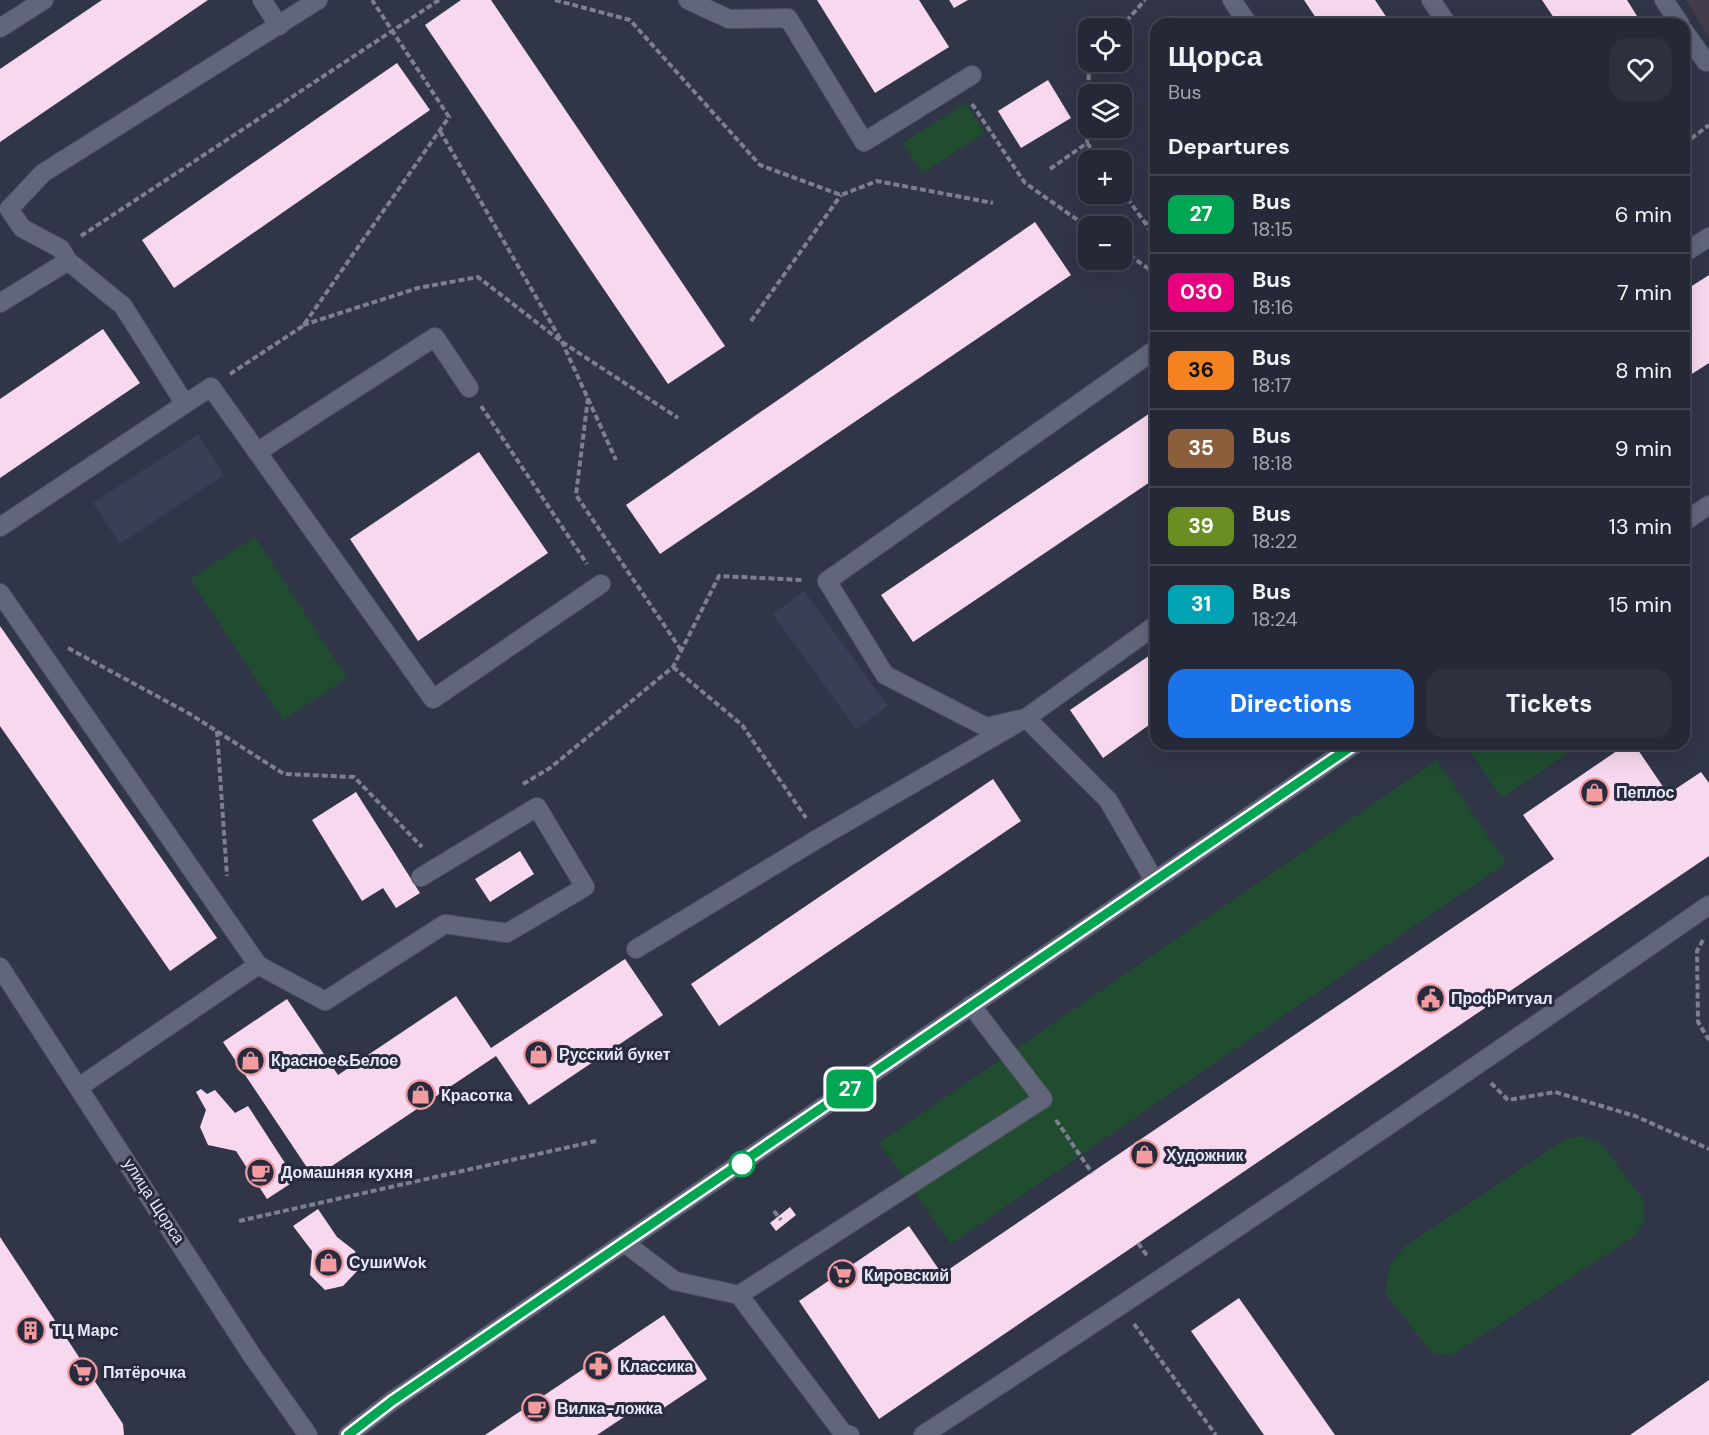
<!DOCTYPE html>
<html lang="en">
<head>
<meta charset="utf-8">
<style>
	:root { --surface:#252836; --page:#2d303e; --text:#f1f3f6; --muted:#a3a6ad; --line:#424451; --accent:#1a73e8 }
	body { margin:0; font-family:"DM Sans",sans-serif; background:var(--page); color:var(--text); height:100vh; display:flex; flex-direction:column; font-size:22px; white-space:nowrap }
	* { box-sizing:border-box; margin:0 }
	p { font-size:20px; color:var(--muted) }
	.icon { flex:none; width:33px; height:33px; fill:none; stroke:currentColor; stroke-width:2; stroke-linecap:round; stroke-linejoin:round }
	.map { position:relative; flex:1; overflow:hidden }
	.details { position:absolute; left:1150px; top:18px; width:540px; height:732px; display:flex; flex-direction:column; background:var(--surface); border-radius:18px; box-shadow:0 6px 24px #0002,0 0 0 2px var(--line) }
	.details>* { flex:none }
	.badge { padding:0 12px; border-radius:9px; font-size:21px; line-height:39px }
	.controls { position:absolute; left:1078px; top:18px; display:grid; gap:12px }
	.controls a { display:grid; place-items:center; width:54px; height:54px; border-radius:12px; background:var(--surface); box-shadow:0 6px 24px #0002,0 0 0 2px var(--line); font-size:30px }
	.map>.badge { position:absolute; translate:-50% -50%; box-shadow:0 0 0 3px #fff }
	h2 { padding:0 18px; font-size:22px; line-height:54px }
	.round { display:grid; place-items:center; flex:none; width:63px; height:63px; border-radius:18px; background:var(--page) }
	.summary { display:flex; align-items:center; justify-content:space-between; height:102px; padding:0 18px }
	h1 { font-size:28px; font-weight:800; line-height:45px }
	.cta { display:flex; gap:12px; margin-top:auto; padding:12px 18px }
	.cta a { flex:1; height:69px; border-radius:18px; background:var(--accent); color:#fff; font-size:24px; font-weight:800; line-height:69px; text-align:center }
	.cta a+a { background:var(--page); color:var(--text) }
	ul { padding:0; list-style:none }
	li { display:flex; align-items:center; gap:18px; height:78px; padding:0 18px; border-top:2px solid var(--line) }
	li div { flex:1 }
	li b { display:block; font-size:22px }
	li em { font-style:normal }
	li .badge { min-width:66px; font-weight:700; text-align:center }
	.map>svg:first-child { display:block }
	.commercial { fill:#433a4a }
	.built { fill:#3a3f57 }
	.green { fill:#204d30 }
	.building { fill:#f8d8ee }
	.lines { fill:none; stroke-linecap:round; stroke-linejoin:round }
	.lane-casing { stroke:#4e5262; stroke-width:20 }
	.secondary-casing { stroke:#4e5262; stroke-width:20 }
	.path { stroke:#7c7f90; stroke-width:4; stroke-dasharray:6 3; stroke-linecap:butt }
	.lane { stroke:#61667b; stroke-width:18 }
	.secondary { stroke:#61667b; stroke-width:18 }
	.line-casing { stroke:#fff; stroke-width:14 }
	.line { stroke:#00a651; stroke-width:9 }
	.stop-dot { fill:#fff; stroke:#00a651; stroke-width:3 }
	.labels { text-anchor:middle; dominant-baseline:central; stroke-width:6; stroke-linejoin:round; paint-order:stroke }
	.poi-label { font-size:16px; font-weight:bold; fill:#e6e9f6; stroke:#272b3d; text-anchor:start }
	.street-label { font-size:16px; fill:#e6e9f6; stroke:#272b3d }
</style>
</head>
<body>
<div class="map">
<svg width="1709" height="1435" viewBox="0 0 1709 1435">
	<rect width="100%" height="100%" fill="#313548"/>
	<polygon class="commercial" points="1686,0 1709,0 1709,38"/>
	<g class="built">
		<polygon points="198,434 224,475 120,544 93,503"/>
		<polygon points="804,591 888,706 856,729 773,614"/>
	</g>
	<g class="green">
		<polygon points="966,103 985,133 922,173 903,143"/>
		<polygon points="255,537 347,678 283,720 190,579"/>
		<polygon points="1465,744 1581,744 1502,798"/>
		<polygon points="1437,760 1506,863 951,1244 879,1143"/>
		<polygon points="1581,1136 1600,1142 1644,1201 1644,1223 1633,1237 1452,1355 1432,1353 1386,1294 1389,1267 1404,1247 1564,1140"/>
	</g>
	<g class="building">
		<polygon points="102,0 208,0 0,142 0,69"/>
		<polygon points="461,0 491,0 725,346 668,384 425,25"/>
		<polygon points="817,0 919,0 949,47 875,93"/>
		<polygon points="949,0 968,0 954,8"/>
		<polygon points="1304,0 1375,0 1391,24 1320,24"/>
		<polygon points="1542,0 1627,0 1642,24 1558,24"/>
		<polygon points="397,63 430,110 174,288 142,240"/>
		<polygon points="1048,80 1071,118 1021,148 998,111"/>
		<polygon points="1684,88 1692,100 1684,105"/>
		<polygon points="1035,222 1071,275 660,554 626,505"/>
		<polygon points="1709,275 1709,363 1684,379 1684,291"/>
		<polygon points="103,329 140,383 0,478 0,399"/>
		<polygon points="1156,409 1156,478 913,642 881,595"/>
		<polygon points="479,452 548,553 418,641 350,539"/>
		<polygon points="0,626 217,938 170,971 0,726"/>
		<polygon points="1156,651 1156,720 1103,758 1070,710"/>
		<polygon points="1627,744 1634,744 1668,794 1701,772 1709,783 1709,856 879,1419 799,1301 909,1226 942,1274 1554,859 1523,815"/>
		<polygon points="993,779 1021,821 719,1026 691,984"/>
		<polygon points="356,792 420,893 396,908 383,888 362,901 312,820"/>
		<polygon points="520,851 534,874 490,902 475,879"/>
		<polygon points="625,959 663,1015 529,1105 496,1056 314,1178 223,1042 287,999 338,1075 456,996 491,1048"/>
		<polygon points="201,1089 207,1094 215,1090 235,1113 248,1106 296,1180 267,1199 236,1151 208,1145 200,1127 206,1110 196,1092"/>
		<polygon points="790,1207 796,1215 776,1231 770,1223"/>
		<polygon points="318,1209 337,1237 355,1251 359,1269 343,1286 325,1290 310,1275 312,1251 293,1226"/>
		<polygon points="0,1237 123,1424 124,1435 0,1435"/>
		<polygon points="1239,1298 1335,1435 1264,1435 1191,1331"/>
		<polygon points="664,1315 707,1379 656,1413 648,1401 597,1435 485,1435"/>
		<polygon points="1709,1380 1709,1435 1630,1435"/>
	</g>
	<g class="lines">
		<defs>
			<g id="lane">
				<polyline points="262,0 279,26"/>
				<polyline points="688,0 729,19 788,18 864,142 972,75"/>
				<polyline points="1232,0 1248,24"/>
				<polyline points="1431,0 1447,24"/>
				<polyline points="1664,0 1680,24"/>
				<polyline points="0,28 44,0"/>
				<polyline points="1684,31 1706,62"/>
				<polyline points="1684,253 1709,237"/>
				<polyline points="0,303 68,261"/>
				<polyline points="1156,349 827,581 885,675 986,727 1026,718 1156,625"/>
				<polyline points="185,404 211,387 433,699 601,584"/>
				<polyline points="257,452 435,337 469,388"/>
				<polyline points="0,527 185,404 123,306 68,261 61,249 22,228 9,209 43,173 318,0"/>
				<polyline points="0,593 258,965"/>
				<polyline points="636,949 819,838 1026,718 1108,800 1154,880"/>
				<polyline points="79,1087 258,965 325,1001 445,924 507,933 585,887 537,807 421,877"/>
				<polyline points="626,1244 675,1281 739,1295 843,1433 850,1435"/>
				<polyline points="739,1295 1043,1099 971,1005"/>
				<path d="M923,1435c265,-172 527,-350 786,-530"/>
			</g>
			<g id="secondary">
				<polyline points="1684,522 1709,505"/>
				<polyline points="0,967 253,1357 308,1435"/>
				<polyline points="348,1435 392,1401 1355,744"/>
			</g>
		</defs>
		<use href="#lane" class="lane-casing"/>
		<use href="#secondary" class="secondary-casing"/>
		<g class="path">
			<polyline points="555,0 630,20 760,165 841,195 877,181 993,203"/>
			<polyline points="1120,28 1145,0"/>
			<polyline points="972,104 1025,183 1089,228"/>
			<polyline points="440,131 562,342 616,460"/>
			<polyline points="1087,143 1100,160"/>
			<polyline points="1684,144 1709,125"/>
			<polyline points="1050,169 1087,143 1089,65 1092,62"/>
			<polyline points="1122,191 1156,238"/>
			<polyline points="1147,224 1156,218"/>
			<polyline points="81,236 439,0"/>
			<polyline points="1122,250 1156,274"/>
			<polyline points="751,321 841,195"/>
			<polyline points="303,325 418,288 478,277 562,342 678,418"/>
			<polyline points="230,374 303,326 449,117 372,0"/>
			<polyline points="588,398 576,495 681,650"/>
			<polyline points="481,406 587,564"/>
			<polyline points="68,648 190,714 284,774 354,777 422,847"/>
			<polyline points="673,667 742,725 806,818"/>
			<polyline points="217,731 227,876"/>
			<polyline points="523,784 550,768 673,667 719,576 803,580"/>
			<polyline points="1703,940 1697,951 1698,1022 1709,1040"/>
			<polyline points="1491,1083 1508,1100 1555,1092 1635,1116 1709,1149"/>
			<polyline points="1056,1120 1092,1173"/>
			<polyline points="774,1211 781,1220"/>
			<polyline points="239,1221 596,1141"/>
			<polyline points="1138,1243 1148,1257"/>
			<polyline points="1134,1324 1216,1435"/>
		</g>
		<use href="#lane" class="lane"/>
		<use href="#secondary" class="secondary"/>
	</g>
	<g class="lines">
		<defs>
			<polyline id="line" points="348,1435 392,1401 1355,744"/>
		</defs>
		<use href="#line" class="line-casing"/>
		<use href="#line" class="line"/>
	</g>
	<defs>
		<symbol id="shop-ring" viewBox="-11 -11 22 22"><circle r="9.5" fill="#272b3d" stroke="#f49b9f" stroke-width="1.5"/><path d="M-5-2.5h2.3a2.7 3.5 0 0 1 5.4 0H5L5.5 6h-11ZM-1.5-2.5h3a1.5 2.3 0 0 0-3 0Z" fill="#f49b9f"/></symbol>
		<symbol id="civic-ring" viewBox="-11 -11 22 22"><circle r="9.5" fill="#272b3d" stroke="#f49b9f" stroke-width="1.5"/><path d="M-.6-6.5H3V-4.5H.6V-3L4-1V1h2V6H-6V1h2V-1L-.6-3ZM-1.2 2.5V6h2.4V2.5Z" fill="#f49b9f"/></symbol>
		<symbol id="cafe-ring" viewBox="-11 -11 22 22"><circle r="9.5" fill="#272b3d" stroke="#f49b9f" stroke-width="1.5"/><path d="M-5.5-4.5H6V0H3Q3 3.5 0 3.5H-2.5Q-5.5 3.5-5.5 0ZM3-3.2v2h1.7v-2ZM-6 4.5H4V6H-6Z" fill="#f49b9f"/></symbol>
		<symbol id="supermarket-ring" viewBox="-11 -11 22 22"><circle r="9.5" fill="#272b3d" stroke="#f49b9f" stroke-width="1.5"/><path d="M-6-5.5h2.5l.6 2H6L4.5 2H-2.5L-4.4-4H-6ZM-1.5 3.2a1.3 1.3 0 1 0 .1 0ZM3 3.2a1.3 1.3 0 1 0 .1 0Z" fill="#f49b9f"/></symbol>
		<symbol id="building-ring" viewBox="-11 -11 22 22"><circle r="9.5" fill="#272b3d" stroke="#f49b9f" stroke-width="1.5"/><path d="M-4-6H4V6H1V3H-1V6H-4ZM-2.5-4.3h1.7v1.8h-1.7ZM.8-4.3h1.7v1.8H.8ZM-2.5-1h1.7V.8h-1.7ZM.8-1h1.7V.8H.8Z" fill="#f49b9f"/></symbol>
		<symbol id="pharmacy-ring" viewBox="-11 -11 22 22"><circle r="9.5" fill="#272b3d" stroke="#f49b9f" stroke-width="1.5"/><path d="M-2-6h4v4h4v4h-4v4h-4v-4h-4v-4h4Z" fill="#f49b9f"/></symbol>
	</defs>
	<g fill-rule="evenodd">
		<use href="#shop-ring" x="1578" y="776" width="33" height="33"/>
		<use href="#civic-ring" x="1414" y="982" width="33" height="33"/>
		<use href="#shop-ring" x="522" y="1038" width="33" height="33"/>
		<use href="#shop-ring" x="234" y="1044" width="33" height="33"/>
		<use href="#shop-ring" x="404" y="1078" width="33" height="33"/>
		<use href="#shop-ring" x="1128" y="1138" width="33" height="33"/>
		<use href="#cafe-ring" x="244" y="1156" width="33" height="33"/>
		<use href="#shop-ring" x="312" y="1246" width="33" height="33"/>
		<use href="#supermarket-ring" x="826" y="1258" width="33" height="33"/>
		<use href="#building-ring" x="14" y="1314" width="33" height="33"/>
		<use href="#pharmacy-ring" x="582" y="1350" width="33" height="33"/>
		<use href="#supermarket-ring" x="66" y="1356" width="33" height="33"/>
		<use href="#cafe-ring" x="520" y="1392" width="33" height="33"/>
	</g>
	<circle class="stop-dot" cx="742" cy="1164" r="12"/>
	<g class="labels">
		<g class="poi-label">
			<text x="1616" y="792">Пеплос</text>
			<text x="1451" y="998">ПрофРитуал</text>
			<text x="559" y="1054">Русский букет</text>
			<text x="271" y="1060">Красное&amp;Белое</text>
			<text x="441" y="1095">Красотка</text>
			<text x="1166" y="1155">Художник</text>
			<text x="281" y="1172">Домашняя кухня</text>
			<text x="349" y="1262">СушиWok</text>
			<text x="864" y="1275">Кировский</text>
			<text x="52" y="1330">ТЦ Марс</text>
			<text x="620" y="1366">Классика</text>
			<text x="103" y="1372">Пятёрочка</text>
			<text x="557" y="1408">Вилка-ложка</text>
		</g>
		<g class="street-label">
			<text transform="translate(154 1201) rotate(57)">улица Щорса</text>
		</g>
	</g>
</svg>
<div class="controls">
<a><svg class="icon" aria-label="locate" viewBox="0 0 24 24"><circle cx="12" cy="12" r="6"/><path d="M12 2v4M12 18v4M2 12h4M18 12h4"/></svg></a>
<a><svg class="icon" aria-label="layers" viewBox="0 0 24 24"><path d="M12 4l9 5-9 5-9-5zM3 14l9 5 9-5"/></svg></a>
<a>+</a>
<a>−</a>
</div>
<b class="badge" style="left:850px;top:1089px;background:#00a651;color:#fff">27</b>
<section class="details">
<div class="summary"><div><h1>Щорса</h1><p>Bus</p></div><a class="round"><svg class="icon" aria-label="heart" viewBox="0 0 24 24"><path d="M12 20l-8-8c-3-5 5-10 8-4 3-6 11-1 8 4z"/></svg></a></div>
<h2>Departures</h2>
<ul>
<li><span class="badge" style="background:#00a651;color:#fff">27</span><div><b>Bus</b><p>18:15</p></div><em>6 min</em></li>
<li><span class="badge" style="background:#e6007e;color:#fff">030</span><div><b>Bus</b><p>18:16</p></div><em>7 min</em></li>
<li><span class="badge" style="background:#f58220;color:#111">36</span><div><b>Bus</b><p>18:17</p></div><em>8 min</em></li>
<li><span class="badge" style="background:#8b5e3c;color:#fff">35</span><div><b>Bus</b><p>18:18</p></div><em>9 min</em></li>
<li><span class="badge" style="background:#6b8e23;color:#fff">39</span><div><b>Bus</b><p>18:22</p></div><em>13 min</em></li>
<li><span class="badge" style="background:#00a3b4;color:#fff">31</span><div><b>Bus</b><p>18:24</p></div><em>15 min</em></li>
</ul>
<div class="cta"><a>Directions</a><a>Tickets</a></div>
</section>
</div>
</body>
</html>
